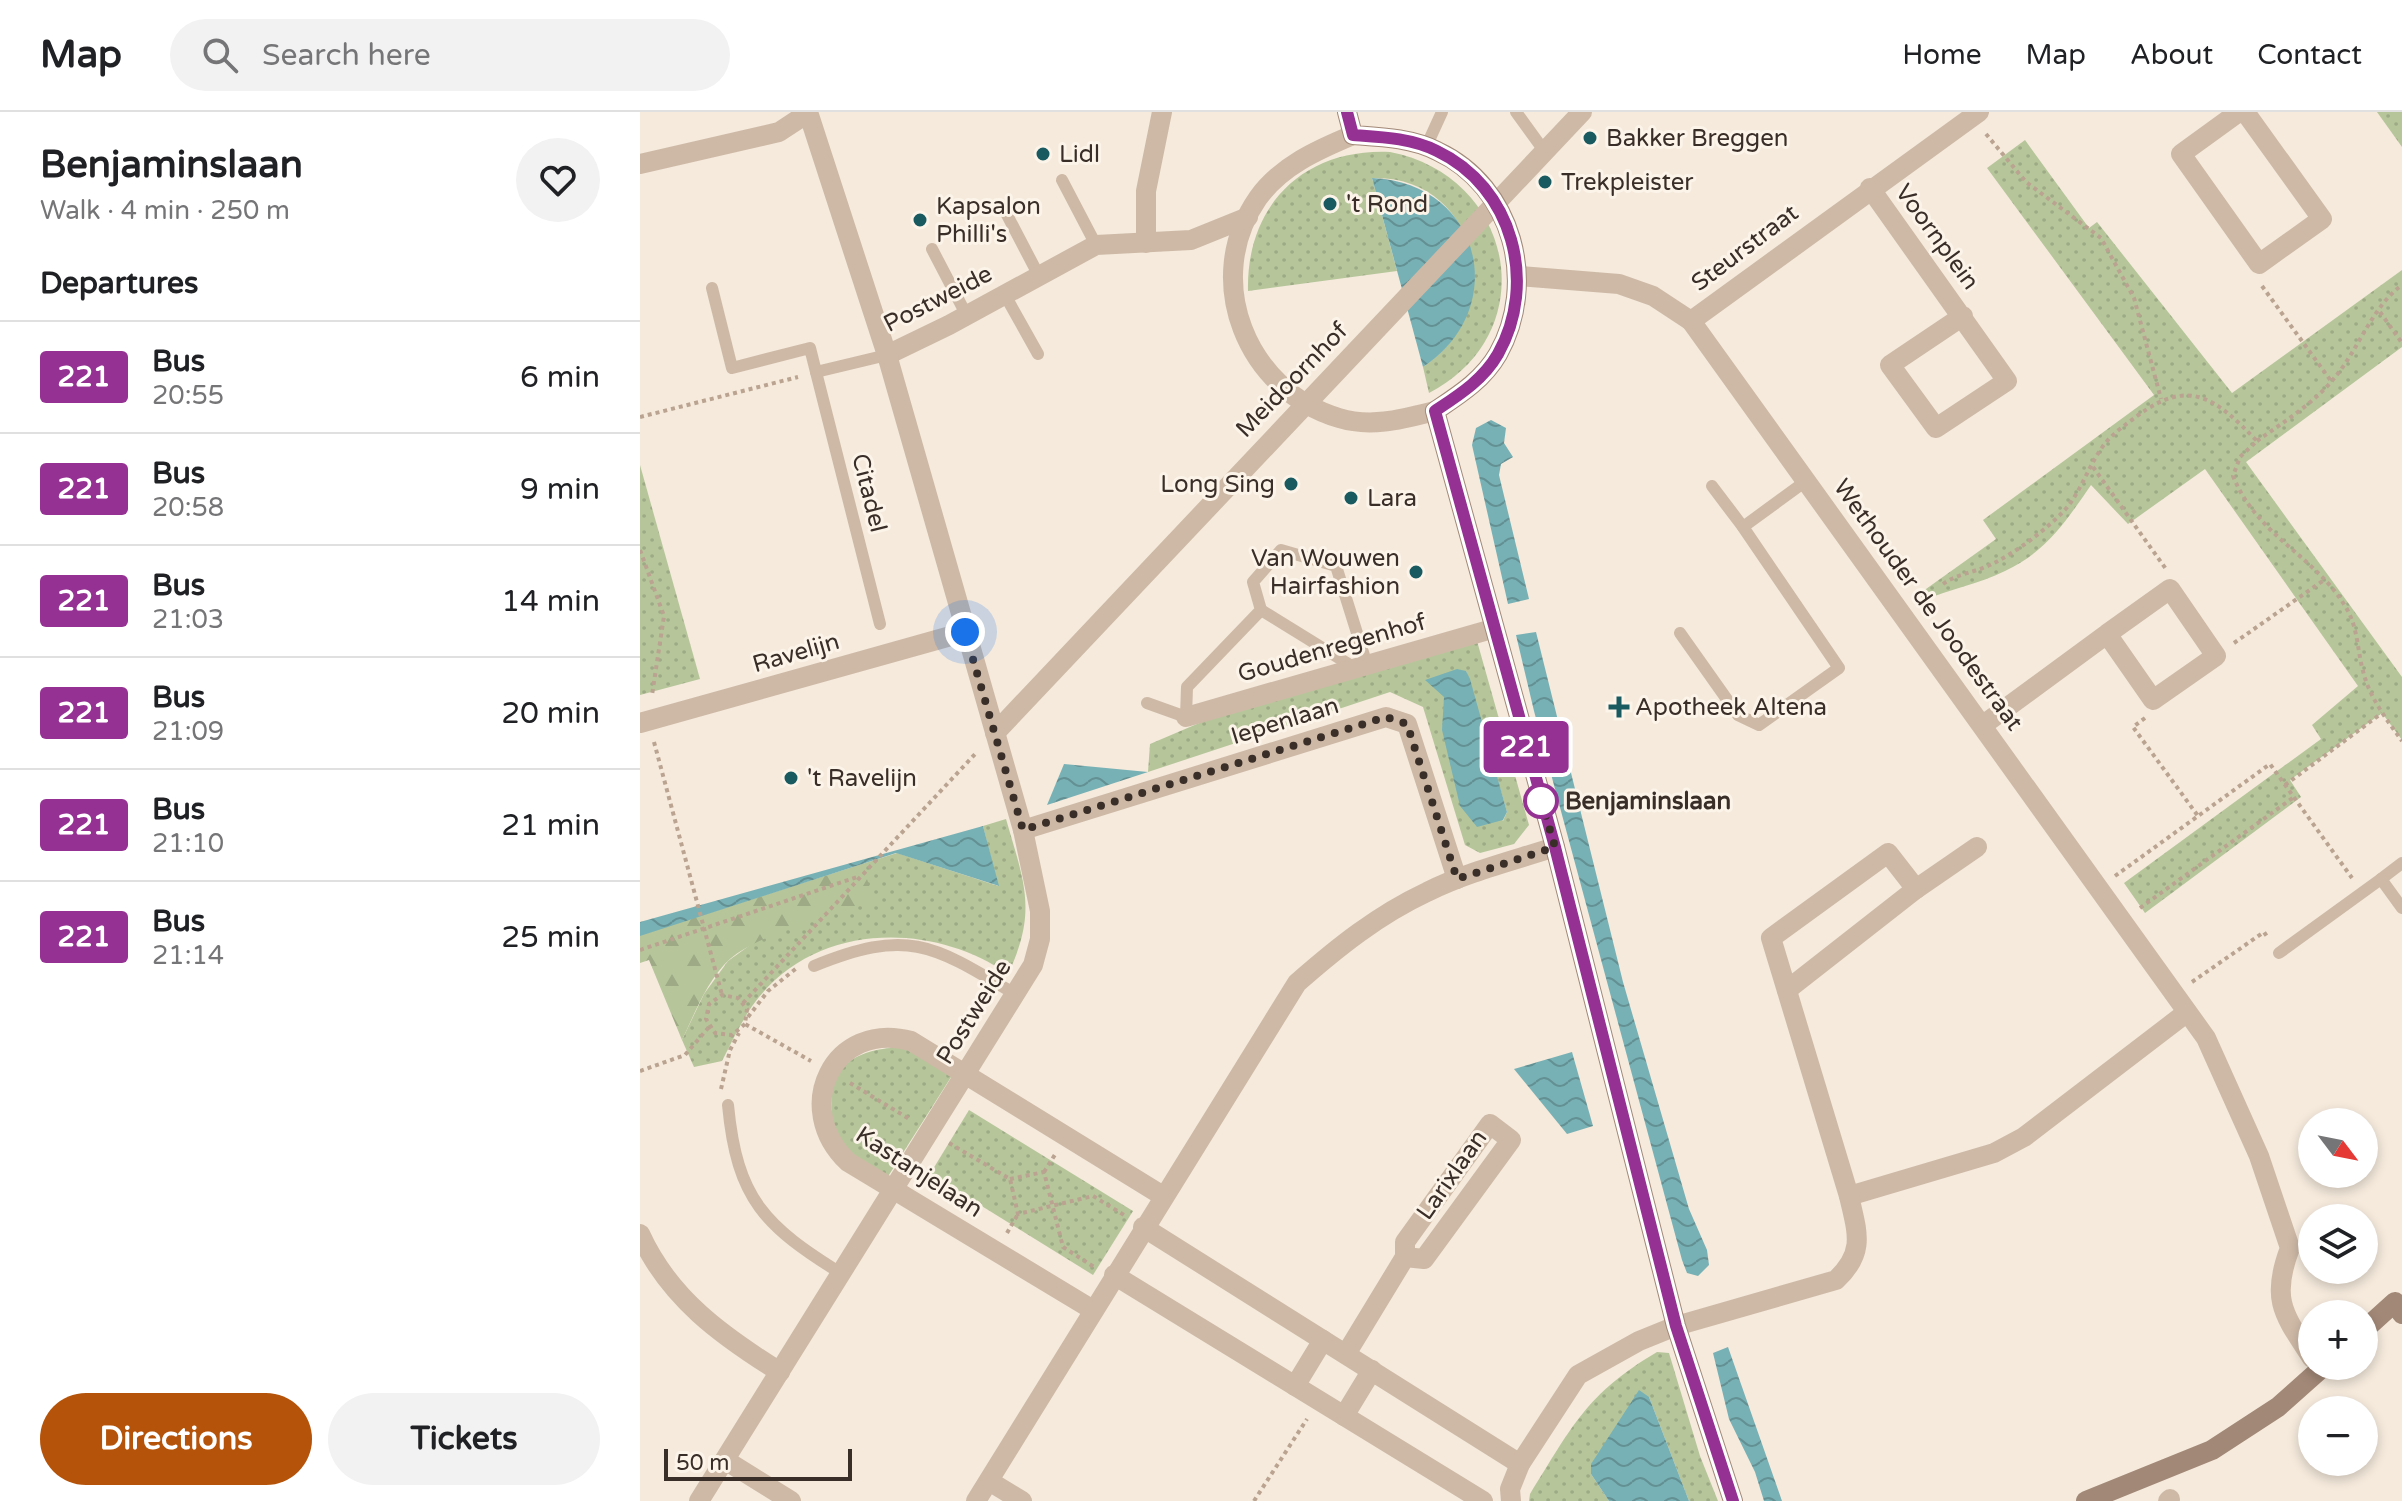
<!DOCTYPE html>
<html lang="en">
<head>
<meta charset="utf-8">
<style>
	:root { --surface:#fff; --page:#f2f2f2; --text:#202124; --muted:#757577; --line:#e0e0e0; --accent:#b45309 }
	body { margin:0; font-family:"Varela Round",sans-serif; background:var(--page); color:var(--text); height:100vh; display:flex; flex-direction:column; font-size:30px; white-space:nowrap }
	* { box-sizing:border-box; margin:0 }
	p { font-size:26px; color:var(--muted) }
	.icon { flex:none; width:44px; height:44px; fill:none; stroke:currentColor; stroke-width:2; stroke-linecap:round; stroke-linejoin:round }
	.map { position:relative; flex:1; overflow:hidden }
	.panel { display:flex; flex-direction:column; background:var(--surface); width:640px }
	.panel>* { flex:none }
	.badge { padding:0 16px; border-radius:6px; font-size:28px; line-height:52px }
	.needle { width:52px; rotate:122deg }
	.buttons { position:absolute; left:1658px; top:996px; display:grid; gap:16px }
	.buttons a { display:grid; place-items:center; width:80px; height:80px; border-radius:50%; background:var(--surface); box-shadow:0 4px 12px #0003; font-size:40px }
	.scale { position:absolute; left:24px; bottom:20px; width:188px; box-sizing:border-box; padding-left:8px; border:4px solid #3a2e28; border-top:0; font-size:22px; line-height:28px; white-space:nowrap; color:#3a2e28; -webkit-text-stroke:6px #fcf4e9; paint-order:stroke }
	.you { position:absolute; width:40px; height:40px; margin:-20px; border:6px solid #fff; border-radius:50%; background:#1a73e8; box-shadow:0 0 0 12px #1a73e833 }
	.map>.badge { position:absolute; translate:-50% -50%; box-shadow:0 0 0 4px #fff }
	h2 { padding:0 40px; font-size:30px; line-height:72px }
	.round { display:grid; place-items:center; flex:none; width:84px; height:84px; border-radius:42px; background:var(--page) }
	.head { display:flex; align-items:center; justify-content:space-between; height:136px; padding:0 40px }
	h1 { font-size:38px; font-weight:700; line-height:60px }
	.action { display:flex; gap:16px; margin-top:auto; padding:16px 40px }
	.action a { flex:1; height:92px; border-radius:48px; background:var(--accent); color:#fff; font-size:32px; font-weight:700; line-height:92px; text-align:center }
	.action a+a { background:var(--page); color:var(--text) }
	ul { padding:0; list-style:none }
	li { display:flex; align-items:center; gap:24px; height:112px; padding:0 40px; border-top:2px solid var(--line) }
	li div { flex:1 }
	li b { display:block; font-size:30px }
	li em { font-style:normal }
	li .badge { min-width:88px; font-weight:700; text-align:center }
	header { display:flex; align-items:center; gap:48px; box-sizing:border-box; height:112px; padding:0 40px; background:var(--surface); border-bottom:2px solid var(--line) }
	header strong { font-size:38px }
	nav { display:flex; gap:44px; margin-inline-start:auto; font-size:28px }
	.search { width:560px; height:72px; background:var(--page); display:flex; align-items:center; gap:20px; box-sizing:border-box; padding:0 28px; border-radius:44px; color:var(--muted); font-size:30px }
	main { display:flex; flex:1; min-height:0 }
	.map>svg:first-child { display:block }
	.grass { fill:url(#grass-dots); fill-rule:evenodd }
	.forest { fill:url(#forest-firs) }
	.water { fill:url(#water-waves) }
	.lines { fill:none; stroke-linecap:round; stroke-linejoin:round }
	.path { stroke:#baa390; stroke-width:4; stroke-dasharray:4 4; stroke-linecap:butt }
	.lane { stroke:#ceb9a6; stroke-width:12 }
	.street { stroke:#ceb9a6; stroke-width:20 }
	.secondary { stroke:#a28877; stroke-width:20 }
	.line-casing { stroke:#fff; stroke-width:18 }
	.line { stroke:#953192; stroke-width:12 }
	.walk { stroke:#3a2e28; stroke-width:8; stroke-dasharray:0 14.4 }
	.poi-dot { fill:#195a60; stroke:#fcf4e9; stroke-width:3 }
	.stop-dot { fill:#fff; stroke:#953192; stroke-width:4 }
	.labels { text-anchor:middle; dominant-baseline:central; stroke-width:6; stroke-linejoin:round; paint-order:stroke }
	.poi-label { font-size:24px; fill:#3a2e28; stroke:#fcf4e9; text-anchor:start }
	.street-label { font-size:24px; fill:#3a2e28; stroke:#fcf4e9 }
	.stop-label { font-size:24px; font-weight:bold; fill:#3a2e28; stroke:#fcf4e9; text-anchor:start }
</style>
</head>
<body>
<header>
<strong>Map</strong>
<div class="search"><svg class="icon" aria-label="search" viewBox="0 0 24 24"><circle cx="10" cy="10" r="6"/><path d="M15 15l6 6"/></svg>Search here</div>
<nav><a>Home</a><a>Map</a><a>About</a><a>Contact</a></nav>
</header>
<main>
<section class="panel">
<div class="head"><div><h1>Benjaminslaan</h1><p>Walk · 4 min · 250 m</p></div><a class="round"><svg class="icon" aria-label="heart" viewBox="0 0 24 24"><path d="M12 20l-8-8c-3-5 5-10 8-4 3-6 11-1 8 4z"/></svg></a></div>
<h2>Departures</h2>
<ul>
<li><span class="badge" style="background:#953192;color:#fff">221</span><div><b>Bus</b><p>20:55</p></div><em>6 min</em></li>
<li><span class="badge" style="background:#953192;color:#fff">221</span><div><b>Bus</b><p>20:58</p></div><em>9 min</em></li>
<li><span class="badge" style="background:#953192;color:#fff">221</span><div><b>Bus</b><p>21:03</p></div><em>14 min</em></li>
<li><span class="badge" style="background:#953192;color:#fff">221</span><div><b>Bus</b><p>21:09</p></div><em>20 min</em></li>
<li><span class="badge" style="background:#953192;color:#fff">221</span><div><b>Bus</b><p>21:10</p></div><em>21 min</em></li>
<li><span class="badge" style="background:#953192;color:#fff">221</span><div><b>Bus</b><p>21:14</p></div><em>25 min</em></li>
</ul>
<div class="action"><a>Directions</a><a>Tickets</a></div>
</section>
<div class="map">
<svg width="1762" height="1389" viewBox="0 0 1762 1389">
	<defs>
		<pattern id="grass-dots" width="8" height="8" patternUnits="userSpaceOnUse" patternTransform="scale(2)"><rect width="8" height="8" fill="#b6c69a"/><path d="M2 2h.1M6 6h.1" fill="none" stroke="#9daa85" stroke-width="1.8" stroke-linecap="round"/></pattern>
		<pattern id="forest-firs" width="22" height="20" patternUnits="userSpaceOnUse" patternTransform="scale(2)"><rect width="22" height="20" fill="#b6c69a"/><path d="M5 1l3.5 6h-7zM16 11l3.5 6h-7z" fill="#9daa85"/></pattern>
		<pattern id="water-waves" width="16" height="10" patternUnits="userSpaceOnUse" patternTransform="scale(2)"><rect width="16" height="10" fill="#78b1b5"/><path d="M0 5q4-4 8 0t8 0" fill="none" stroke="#639093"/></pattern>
	</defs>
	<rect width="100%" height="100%" fill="#f5eadc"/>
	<g class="grass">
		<polygon points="1737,0 1762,0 1762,35"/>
		<path d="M1385,28l64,88 8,-6 135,171 170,-123v77l-156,115 156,215v63l-20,-27 -92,67 11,17 -156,116 -21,-30 197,-144 -9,-14 46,-39 -153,-217 -77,55 -37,-39c-24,35 -46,68 -86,86 -26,13 -55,18 -81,29l-5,-6 77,-55 -13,-19 171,-125 -167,-227z"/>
		<path d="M750,40c125,24 155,181 39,241l-6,-26c88,-58 54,-192 -51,-189l25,93 -149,20c-2,-86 56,-143 142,-139z"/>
		<polygon points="0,353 60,567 0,583"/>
		<path d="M837,529l52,184 -15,19 -34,9 -15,-8 -42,-138 -33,-15 -242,80 2,-28 61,-26zM826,559l41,141 -4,9 -59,-97v-27z"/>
		<path d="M366,707c18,63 32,92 2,155 -75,-52 -188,-52 -249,23 -15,18 -26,43 -37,64l-28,6 -12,-27 22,-46 24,-33 134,-97 35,-11 101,33 -15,-60z"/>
		<path d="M262,935l51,27 -66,104c-19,-11 -43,-21 -53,-42 -3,-7 -2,-17 -2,-25 -4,-48 27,-62 70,-64z"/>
		<polygon points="329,998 493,1099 453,1163 290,1062"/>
		<path d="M1017,1240l12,1 31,103 18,45h-29l-40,-104 -58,77 18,27h-80l1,-7c42,-67 56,-100 127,-142z"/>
	</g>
	<path class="forest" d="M222,752l12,36c-37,14 -116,34 -144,59 -23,21 -35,54 -48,81l-33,-80 -9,3v-28z"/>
	<g class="water">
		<path d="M732,66c109,4 140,130 51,189z"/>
		<polygon points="851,308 866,316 864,331 873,345 861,352 859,363 889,487 868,492 832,333 836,316"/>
		<polygon points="896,520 983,870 1049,1097 1067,1138 1069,1153 1058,1164 1047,1161 1042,1148 894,599 876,523"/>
		<polygon points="817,557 826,559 830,567 867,700 863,708 837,715 820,694 802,618 804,585 785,568"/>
		<polygon points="424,652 508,660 407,693"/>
		<polygon points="343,714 359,774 256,741 0,824 0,810"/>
		<polygon points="932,940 953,1014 927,1022 874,957"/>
		<polygon points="1088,1235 1142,1389 1124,1389 1115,1360 1089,1307 1073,1241"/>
		<polygon points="999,1278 1009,1285 1049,1389 969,1389 951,1362 951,1352"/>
	</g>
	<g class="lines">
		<g class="path">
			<polyline points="1346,22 1386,70 1461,126 1494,186 1521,287"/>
			<polyline points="1622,174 1691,269"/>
			<polyline points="1740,200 1762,231"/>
			<polyline points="0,305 158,265"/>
			<path d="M1617,329c28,-20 62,-41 82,-69 21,-27 35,-67 63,-87"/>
			<polyline points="1453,355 1526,457"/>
			<polyline points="0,438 24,504 12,583"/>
			<path d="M1303,472c15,-11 35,-12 51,-21 24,-12 50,-32 69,-51 17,-18 24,-43 38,-63 9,-14 23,-23 36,-33 53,-39 78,-18 120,25l-17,16 -7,19c24,60 81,79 112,130 13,20 12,43 18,65 6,26 24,49 39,70"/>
			<polyline points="1594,531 1684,468"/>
			<polyline points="1505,606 1493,615 1558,704"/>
			<polyline points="14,630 82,883"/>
			<polyline points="1645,673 1742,601"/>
			<polyline points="1475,764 1630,652 1712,766"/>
			<polyline points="1500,796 1654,685"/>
			<polyline points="0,838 217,765"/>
			<polyline points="1552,870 1624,820 1628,826"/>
			<polyline points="103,891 337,640"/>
			<polyline points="108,905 128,879 158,855"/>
			<polyline points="105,912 92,923 75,921 66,907 69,892 82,883 98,886 107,897 105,912 171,949"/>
			<polyline points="0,959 45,943 69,915"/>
			<polyline points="210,971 271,1008"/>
			<polyline points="81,977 90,938 99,921"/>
			<polyline points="309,1031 370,1067 378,1102 453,1084 484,1103"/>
			<polyline points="404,1060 416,1041"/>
			<polyline points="370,1067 404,1060 423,1135 454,1155"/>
			<polyline points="367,1121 378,1102"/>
			<polyline points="614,1389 667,1307"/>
		</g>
		<g class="lane">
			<polyline points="876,0 905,40"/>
			<polyline points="786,35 802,0"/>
			<polyline points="422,68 456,133"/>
			<polyline points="365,99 399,164"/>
			<polyline points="292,137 327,204"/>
			<polyline points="72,176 92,256 170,236 176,260 247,243"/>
			<polyline points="365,183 398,242"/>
			<polyline points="176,260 240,512"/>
			<polyline points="1072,374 1103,415"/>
			<polyline points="621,498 715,556"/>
			<polyline points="1040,521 1098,603 1119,613 1199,556 1103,415 1166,369"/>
			<polyline points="507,591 546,605 547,575 621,498 613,470 641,438 696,454 727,553"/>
			<polyline points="1762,751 1741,767 1762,796"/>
			<polyline points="1639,841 1741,767"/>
			<path d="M174,854c94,-38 118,-22 201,28"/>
			<path d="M88,993c9,95 37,121 114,169"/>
		</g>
		<g class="street">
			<polyline points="1599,0 1541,42 1619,152 1682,107 1605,0"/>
			<path d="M713,23c-36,15 -72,31 -95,63 -57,82 -11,193 81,220 32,10 64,1 96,-7"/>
			<polyline points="0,52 139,20 168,1"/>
			<polyline points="1230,76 1367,269 1296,316 1250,253 1323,204"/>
			<polyline points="506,131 506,79 522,0"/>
			<polyline points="879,164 979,172 1013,184 1051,209 1339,0"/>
			<path d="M1051,209l515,717 53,118 31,92c-20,52 -6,67 22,110"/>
			<polyline points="247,243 309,213 456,133 551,128 608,105"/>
			<polyline points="546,605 852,517"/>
			<polyline points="0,611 325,520"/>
			<polyline points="1343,613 1467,522 1513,588 1576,544 1530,477 1467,522"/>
			<polyline points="355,621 942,0"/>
			<polyline points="383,718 746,605 767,612 817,767"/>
			<polyline points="1147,878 1276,777 1337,735"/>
			<polyline points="1209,1084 1354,1041 1384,1025 1546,901"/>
			<polyline points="503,1115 880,1352"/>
			<path d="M0,1122c29,64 82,102 140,138"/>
			<polyline points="474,1163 843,1389"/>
			<path d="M453,1198l-245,-148c-57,-54 -15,-142 63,-121l252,155"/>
			<polyline points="706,1242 765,1145 784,1147 871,1028 850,1012 765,1130 765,1145"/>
			<polyline points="655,1274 683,1228"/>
			<polyline points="704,1304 732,1258"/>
			<polyline points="85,1348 151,1389"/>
			<polyline points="349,1369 382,1389"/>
			<polyline points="59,1389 393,853 400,827 400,799 383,718 247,243 168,0"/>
			<path d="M336,1389l321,-518c41,-36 81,-68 130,-91 40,-20 85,-31 128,-45"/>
			<path d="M871,1389l-1,-12 10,-25 58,-89 61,-34 37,-15 160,-46c30,-28 21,-48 13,-84l-78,-258 117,-85 28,36"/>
			<polyline points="1528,1389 1530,1387"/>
		</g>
		<g class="secondary">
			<path d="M707,0l6,23c28,2 58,3 84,16 76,35 101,132 61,203 -15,26 -39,41 -63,57l120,436 121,479 57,175"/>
			<polyline points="1724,1218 1755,1190 1762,1202"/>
			<polyline points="1446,1389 1572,1338 1638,1295 1684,1254"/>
		</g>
	</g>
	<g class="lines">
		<defs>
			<path id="line" d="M707,0l6,23c28,2 58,3 84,16 76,36 101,132 61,203 -15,26 -39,41 -63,57l120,436 121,479 57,175"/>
		</defs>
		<use href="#line" class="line-casing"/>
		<use href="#line" class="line"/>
		<polyline class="walk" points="325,520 383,718 746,605 767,612 817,767 915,735 899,681 901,689"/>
	</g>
	<g class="poi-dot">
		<circle cx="950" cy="26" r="8"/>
		<circle cx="403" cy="42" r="8"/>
		<circle cx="905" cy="70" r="8"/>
		<circle cx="690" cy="92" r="8"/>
		<circle cx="280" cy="108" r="8"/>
		<circle cx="651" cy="372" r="8"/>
		<circle cx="711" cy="386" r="8"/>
		<circle cx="776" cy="460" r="8"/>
		<path d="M975 583h8v8h8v8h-8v8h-8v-8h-8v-8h8z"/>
		<circle cx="151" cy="666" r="8"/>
	</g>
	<circle class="stop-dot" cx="901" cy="689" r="16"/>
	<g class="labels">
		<g class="poi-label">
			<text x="966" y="26">Bakker Breggen</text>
			<text x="419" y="42">Lidl</text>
			<text x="921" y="70">Trekpleister</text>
			<text x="706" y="92">'t Rond</text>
			<text x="296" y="94">Kapsalon<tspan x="296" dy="28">Philli's</tspan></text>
			<text x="635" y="372" text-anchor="end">Long Sing</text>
			<text x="727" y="386">Lara</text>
			<text x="760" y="446" text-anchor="end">Van Wouwen<tspan x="760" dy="28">Hairfashion</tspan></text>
			<text x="995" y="595">Apotheek Altena</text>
			<text x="167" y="666">'t Ravelijn</text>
		</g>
		<g class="street-label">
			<text transform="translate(1297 125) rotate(54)">Voornplein</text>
			<text transform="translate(1105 136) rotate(-37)">Steurstraat</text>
			<text transform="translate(298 187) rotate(-27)">Postweide</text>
			<text transform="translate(652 268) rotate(-46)">Meidoornhof</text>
			<text transform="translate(229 381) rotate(76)">Citadel</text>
			<text transform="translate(1288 493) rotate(54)">Wethouder de Joodestraat</text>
			<text transform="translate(692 536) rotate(-16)">Goudenregenhof</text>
			<text transform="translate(156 541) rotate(-16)">Ravelijn</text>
			<text transform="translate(645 609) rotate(-17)">Iepenlaan</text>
			<text transform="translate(334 900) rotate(-58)">Postweide</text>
			<text transform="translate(279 1060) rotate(33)">Kastanjelaan</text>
			<text transform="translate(812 1063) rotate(-55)">Larixlaan</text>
		</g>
		<g class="stop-label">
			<text x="925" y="689">Benjaminslaan</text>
		</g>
	</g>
</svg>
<div class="buttons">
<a><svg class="needle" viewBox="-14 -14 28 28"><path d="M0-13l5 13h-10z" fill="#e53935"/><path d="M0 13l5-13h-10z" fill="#757577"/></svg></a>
<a><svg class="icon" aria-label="layers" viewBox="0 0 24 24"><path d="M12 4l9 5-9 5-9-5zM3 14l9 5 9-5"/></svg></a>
<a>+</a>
<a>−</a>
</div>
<div class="scale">50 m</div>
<div class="you" style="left:325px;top:520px"></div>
<b class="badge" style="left:886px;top:635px;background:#953192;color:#fff">221</b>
</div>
</main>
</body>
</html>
